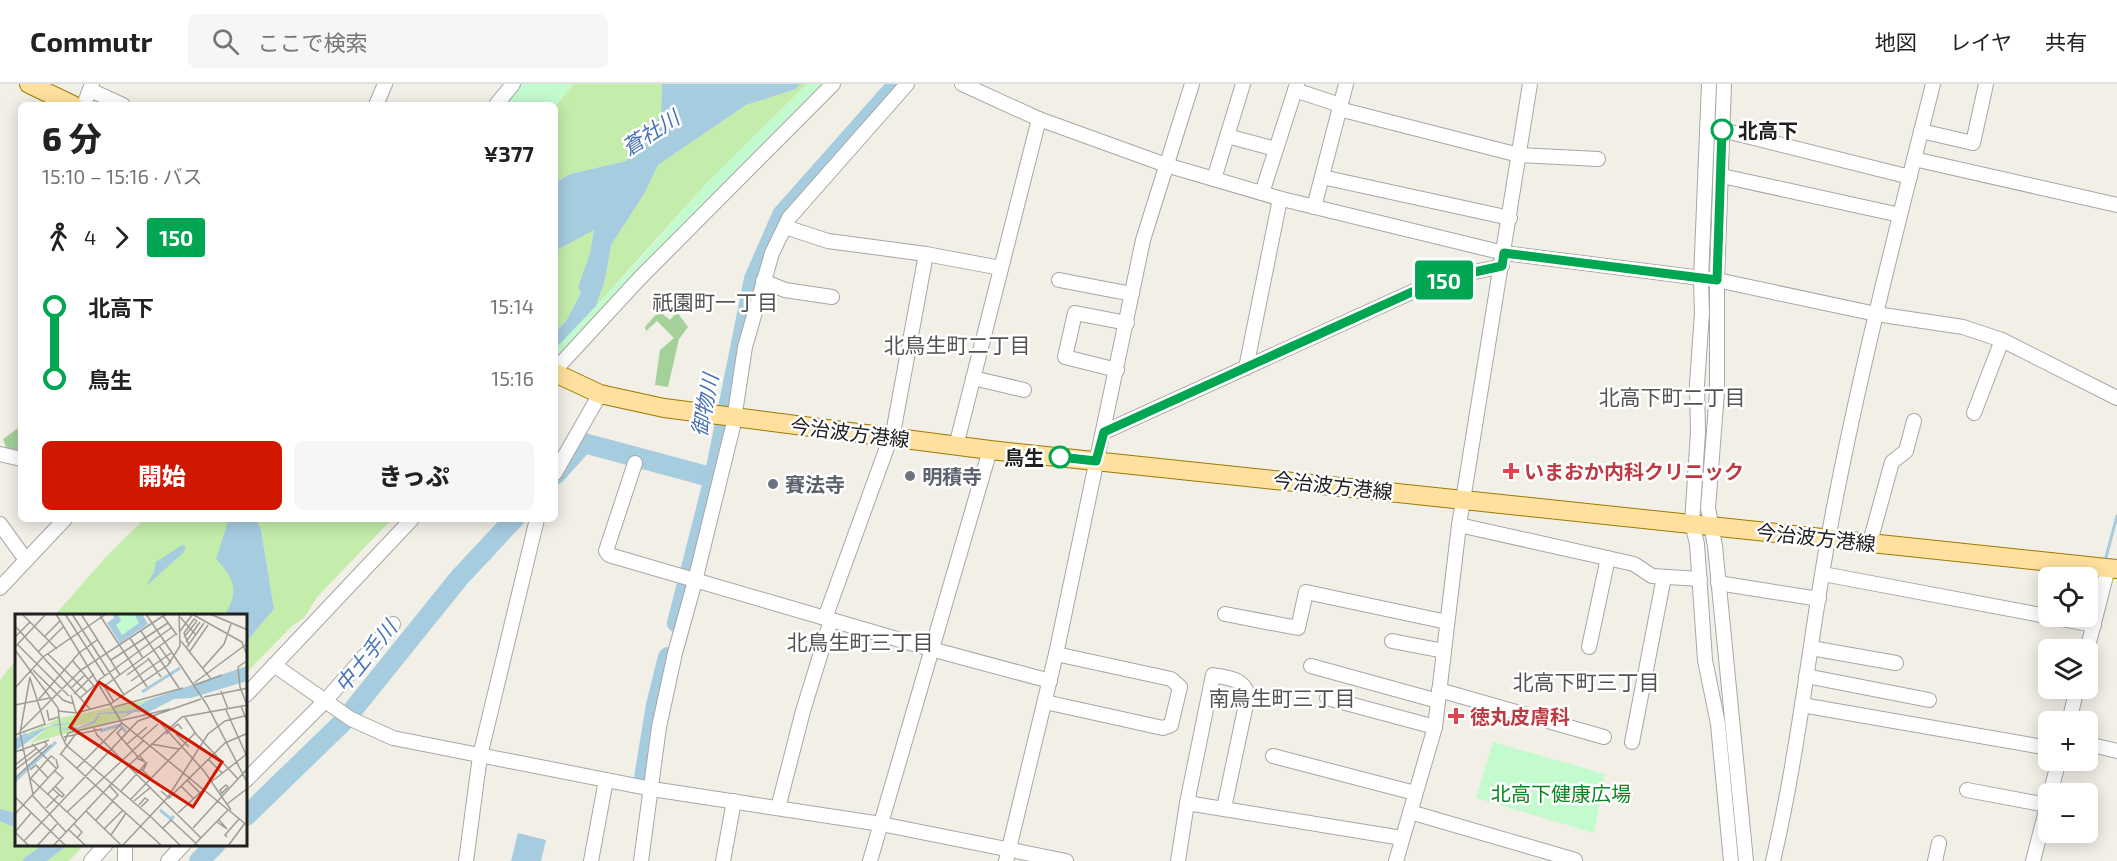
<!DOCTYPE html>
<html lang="ja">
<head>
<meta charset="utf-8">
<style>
	:root { --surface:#fff; --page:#f6f6f6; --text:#222; --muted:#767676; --line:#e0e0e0; --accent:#d01700 }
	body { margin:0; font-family:"Exo 2","Noto Sans JP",sans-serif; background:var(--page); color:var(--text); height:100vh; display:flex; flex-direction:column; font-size:22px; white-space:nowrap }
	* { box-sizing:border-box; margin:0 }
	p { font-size:20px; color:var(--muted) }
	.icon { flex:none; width:33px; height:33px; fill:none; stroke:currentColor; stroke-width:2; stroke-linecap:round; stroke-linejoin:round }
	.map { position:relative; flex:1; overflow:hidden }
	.side { position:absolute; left:18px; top:18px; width:540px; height:420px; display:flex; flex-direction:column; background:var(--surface); border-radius:9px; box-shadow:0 3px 15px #0003 }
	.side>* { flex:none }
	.badge { padding:0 12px; border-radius:4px; font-size:21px; line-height:39px }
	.controls { position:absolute; left:2038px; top:483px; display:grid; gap:12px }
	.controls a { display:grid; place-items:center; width:60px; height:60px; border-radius:9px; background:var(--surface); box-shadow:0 3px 15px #0003; font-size:30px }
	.map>.badge { position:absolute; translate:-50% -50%; box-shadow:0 0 0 3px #fff }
	.legs { display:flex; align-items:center; gap:9px; height:66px; padding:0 24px; font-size:20px }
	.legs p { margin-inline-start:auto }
	.summary { display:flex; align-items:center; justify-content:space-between; height:102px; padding:0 24px }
	h1 { font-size:33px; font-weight:800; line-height:45px }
	.cta { display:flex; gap:12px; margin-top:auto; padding:12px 24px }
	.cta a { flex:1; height:69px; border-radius:9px; background:var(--accent); color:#fff; font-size:24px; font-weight:800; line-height:69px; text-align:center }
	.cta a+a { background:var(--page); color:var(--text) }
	ul { padding:0 24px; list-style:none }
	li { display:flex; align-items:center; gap:21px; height:72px; font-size:22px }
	li i { display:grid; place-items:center; width:9px; height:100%; margin:0 8px; background:currentColor }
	li i::after { content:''; width:15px; height:15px; margin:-8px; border:4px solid; border-radius:50%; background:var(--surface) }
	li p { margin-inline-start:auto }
	li:first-child i { background:linear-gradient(#0000 50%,currentColor 0) }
	li:last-child i { background:linear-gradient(currentColor 50%,#0000 0) }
	header { display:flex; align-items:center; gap:36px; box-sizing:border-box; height:84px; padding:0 30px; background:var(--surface); border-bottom:2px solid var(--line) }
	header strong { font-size:28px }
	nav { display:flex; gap:33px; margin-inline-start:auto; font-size:21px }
	.search { width:420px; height:54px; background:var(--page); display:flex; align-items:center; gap:15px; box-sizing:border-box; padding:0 21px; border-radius:9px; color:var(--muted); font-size:22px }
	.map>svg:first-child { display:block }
	.grass { fill:#c4ecab }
	.forest { fill:#a4d19a }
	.park { fill:#c3fbce }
	.water { fill:#a6cce0 }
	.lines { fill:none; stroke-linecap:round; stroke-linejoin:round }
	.stream { stroke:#a6cce0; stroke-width:3 }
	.river { stroke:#a6cce0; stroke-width:20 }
	.minor-casing { stroke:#a7a7a7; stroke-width:16 }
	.major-casing { stroke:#9c7a00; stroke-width:20 }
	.minor { stroke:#fff; stroke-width:14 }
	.major { stroke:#ffe09e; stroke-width:18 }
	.line-1-casing { stroke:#fff; stroke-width:14 }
	.line-1 { stroke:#00a651; stroke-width:9 }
	.stop-1-dot { fill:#fff; stroke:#00a651; stroke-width:3 }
	.health-dot { fill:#e0444e; stroke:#fff; stroke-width:2 }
	.worship-dot { fill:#6b7280; stroke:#fff; stroke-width:2 }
	.labels { text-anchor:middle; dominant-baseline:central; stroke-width:5; stroke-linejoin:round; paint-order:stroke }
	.stop-label { font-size:20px; font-weight:bold; fill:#202020; stroke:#fff; text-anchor:start }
	.street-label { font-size:20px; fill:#202020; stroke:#fff }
	.health-label { font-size:20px; font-weight:bold; fill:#be3a42; stroke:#fff; text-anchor:start }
	.worship-label { font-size:20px; font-weight:bold; fill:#5b616d; stroke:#fff; text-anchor:start }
	.park-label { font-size:20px; fill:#088420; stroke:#fff }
	.water-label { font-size:21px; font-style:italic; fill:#4972b4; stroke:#fff }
	.neighbourhood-label { font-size:21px; fill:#535353; stroke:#fff }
	.inset-river { fill:none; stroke:#a6cce0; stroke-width:3 }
	.inset-road { fill:none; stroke:#9d9c97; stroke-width:1.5 }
	.view { fill:#d01700; fill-opacity:0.15; stroke:#d01700; stroke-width:3 }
	.inset-edge { fill:none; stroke:#202020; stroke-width:3 }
</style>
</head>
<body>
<header>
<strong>Commutr</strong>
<div class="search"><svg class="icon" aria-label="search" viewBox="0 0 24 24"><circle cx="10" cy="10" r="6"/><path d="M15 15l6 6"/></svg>ここで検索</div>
<nav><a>地図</a><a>レイヤ</a><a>共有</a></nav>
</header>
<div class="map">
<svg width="2117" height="777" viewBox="0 0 2117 777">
	<rect width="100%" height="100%" fill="#f1efe6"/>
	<g class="grass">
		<polygon points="573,0 662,0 661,31 626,77 570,90 555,99 555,23"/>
		<polygon points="800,0 807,0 705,101 596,222 605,196 611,161 644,110 658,81 746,21 796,5"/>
		<polygon points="594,145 590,169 578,203 581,209 566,237 555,249 555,167"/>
		<polygon points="144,435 229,435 227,486 235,503 231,521 224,531 55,531 106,473"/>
		<polygon points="256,435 392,435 317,513 304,534 293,541 246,589 246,558 274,525 261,446"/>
		<polygon points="16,576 16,729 0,725 0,596"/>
		<path d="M0,737l16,7v16l25,1c-5,7 -13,8 -19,16h-22z"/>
		<polygon points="68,761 84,761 69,777 47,777"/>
	</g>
	<g class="forest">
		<polygon points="659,227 670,236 677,228 688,243 679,255 668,303 655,301 660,266 674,254 657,237 646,247 645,243"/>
		<polygon points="21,342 21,369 7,366 3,355"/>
	</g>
	<g class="park">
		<polygon points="522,0 573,0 555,23 503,21"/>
		<polygon points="807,0 826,0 555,274 555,265 640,175 705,101"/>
		<polygon points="1493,658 1605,690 1594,749 1476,714"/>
	</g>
	<g class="water">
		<polygon points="662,0 800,0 796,5 746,21 658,81 644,110 611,161 605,196 596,222 555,265 555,249 566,237 581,209 578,203 590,169 594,146 555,167 555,99 570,90 626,77 661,31"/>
		<path d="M229,435h27l5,11 13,79 -28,33v-27h-22c16,-22 10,-38 -8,-56z"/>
		<polygon points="182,461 186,462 183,469 146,502 154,488 156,478"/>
		<polygon points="0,725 16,729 16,744 0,737"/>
		<polygon points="518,749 546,756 541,777 511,777"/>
		<path d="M41,761v-1l27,1 -21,16h-25c6,-8 14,-9 19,-16z"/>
	</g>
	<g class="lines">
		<polyline class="stream" points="2105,477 2117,432"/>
		<g class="river">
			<polyline points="555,391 584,359 714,394"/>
			<polyline points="677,539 714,394 754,195 782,131 898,0"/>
			<polyline points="644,694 656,621 668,573"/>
			<polyline points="246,732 344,637 459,494 514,435"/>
			<polyline points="199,777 216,760"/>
		</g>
		<defs>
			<g id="minor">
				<polyline points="962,0 1039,35 1166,81 1282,115 1504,169 1717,196 1876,230 1963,243 2002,256 2117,314"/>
				<polyline points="1709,0 1701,195 1702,229 1697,300 1698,348 1692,439 1697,460 1705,576 1718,640 1731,777"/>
				<polyline points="1724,0 1717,196 1717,308 1708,424 1715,462 1746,777"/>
				<polyline points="90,6 123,21"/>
				<polyline points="1295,6 1340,21"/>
				<polyline points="84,21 92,0"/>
				<polyline points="376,21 385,0"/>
				<polyline points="496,21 513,0"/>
				<polyline points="1339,25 1519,71 1598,75"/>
				<polyline points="1722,46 1910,93"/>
				<polyline points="1921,47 1973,59 1986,0"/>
				<polyline points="1227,52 1276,65"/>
				<polyline points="1914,75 2117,121"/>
				<polyline points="1722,92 1900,131"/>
				<polyline points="1322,93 1510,134"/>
				<polyline points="1214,95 1243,0"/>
				<polyline points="1262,109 1297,0"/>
				<polyline points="1314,123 1346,0"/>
				<polyline points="785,143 828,157 926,170 1001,184"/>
				<polyline points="1059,196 1132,210"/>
				<polyline points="763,197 785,206 832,213"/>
				<polyline points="1246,284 1280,115"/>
				<polyline points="555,286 639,195 833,0"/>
				<polyline points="1117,286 1065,273 1075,229 1127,239"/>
				<polyline points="973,294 1024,306"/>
				<polyline points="1974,329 2002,256"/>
				<polyline points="1104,348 1414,207 1456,192 1502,182"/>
				<polyline points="956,362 1039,35"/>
				<polyline points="0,370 21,375"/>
				<polyline points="635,379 606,467 609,471 931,565 1050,597"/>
				<polyline points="555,389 600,310"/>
				<polyline points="0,440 26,476"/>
				<polyline points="1459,441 1634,480 1652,492 1700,495"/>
				<polyline points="1870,458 1892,378 1906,367 1914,337"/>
				<polyline points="1823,490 2094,541"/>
				<polyline points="1718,499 1819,515"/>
				<polyline points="0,504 65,435"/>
				<polyline points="1225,530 1298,544 1306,508 1447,538"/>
				<polyline points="825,534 894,344 926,170"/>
				<polyline points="1392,557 1444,567"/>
				<polyline points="1589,563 1608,474"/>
				<polyline points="1811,564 1896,579"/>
				<polyline points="2087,566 2108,484"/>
				<polyline points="274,581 351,635 393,654 652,705 881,740 1066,777"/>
				<polyline points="1311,582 1438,617"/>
				<polyline points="1806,592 1929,616"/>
				<polyline points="1439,606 1604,653"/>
				<polyline points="246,611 412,435"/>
				<polyline points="1327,614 1435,643"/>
				<polyline points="1045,618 1163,644 1171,641 1180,603 1171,595 1056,570"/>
				<polyline points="1802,621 2049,664"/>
				<polyline points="2069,638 2077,604"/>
				<polyline points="1632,658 1664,493"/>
				<polyline points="2088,660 2117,667"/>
				<polyline points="1273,672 1415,709"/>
				<polyline points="246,696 325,617 393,540"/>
				<polyline points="1967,706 2047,721"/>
				<polyline points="2050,710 2059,676"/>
				<path d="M1187,719l26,-128c14,3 31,3 35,20l-24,113"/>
				<polyline points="778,724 803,627 831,536"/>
				<polyline points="1410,728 1575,776"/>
				<polyline points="125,760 125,777"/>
				<polyline points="91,777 106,760"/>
				<polyline points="168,777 184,760"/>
				<polyline points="466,777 480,672 537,435"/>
				<polyline points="591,777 606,696"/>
				<polyline points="641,777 659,643 675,569 695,497 733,342 745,263 772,169 789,134 907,0"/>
				<polyline points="723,777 734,717"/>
				<polyline points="870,777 990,366"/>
				<polyline points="1006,777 1056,570 1143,156 1192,0"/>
				<polyline points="1178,777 1187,719 1402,754"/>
				<polyline points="1396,777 1435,643 1459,441 1530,0"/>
				<path d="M1773,777c25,-106 36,-215 55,-322 28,-153 67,-304 105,-455"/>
				<polyline points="1935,777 1939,759"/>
				<polyline points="2033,777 2049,715"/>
			</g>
			<g id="major">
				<polyline points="29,0 73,21"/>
				<polyline points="555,289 600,310 664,324 990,366 2117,485"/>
			</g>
		</defs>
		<use href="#minor" class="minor-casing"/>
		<use href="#major" class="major-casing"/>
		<use href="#minor" class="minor"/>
		<use href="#major" class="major"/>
	</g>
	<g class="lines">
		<defs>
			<polyline id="line-1" points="1060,373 1096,377 1104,348 1414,207 1456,192 1502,182 1504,169 1717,196 1722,46"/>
		</defs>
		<use href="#line-1" class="line-1-casing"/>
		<use href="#line-1" class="line-1"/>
	</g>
	<g class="stop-1-dot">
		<circle cx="1722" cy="46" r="10"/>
		<circle cx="1060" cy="373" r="10"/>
	</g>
	<g class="health-dot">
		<path d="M1508 378h6v6h6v6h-6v6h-6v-6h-6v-6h6z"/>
		<path d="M1453 623h6v6h6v6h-6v6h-6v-6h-6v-6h6z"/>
	</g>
	<g class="worship-dot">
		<circle cx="910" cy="392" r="6"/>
		<circle cx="773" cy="400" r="6"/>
	</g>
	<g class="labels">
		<g class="stop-label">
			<text x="1738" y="46">北高下</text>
			<text x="1044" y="373" text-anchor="end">鳥生</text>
		</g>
		<g class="street-label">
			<text transform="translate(850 348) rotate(7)">今治波方港線</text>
			<text transform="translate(1333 401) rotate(6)">今治波方港線</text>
			<text transform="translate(1816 453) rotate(6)">今治波方港線</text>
		</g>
		<g class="health-label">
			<text x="1524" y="387">いまおか内科クリニック</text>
			<text x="1470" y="632">徳丸皮膚科</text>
		</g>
		<g class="worship-label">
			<text x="922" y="392">明積寺</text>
			<text x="785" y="400">賽法寺</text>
		</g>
		<g class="park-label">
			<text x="1561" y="709">北高下健康広場</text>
		</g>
		<g class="water-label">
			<text transform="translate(650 48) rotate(-33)">蒼社川</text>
			<text transform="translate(704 321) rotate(-79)">御物川</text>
			<text transform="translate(365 572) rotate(-51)">中土手川</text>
		</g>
		<g class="neighbourhood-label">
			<text x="715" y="217">祇園町一丁目</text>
			<text x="957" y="260">北鳥生町二丁目</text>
			<text x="1672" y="312">北高下町二丁目</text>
			<text x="860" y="557">北鳥生町三丁目</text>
			<text x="1586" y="597">北高下町三丁目</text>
			<text x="1282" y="613">南鳥生町三丁目</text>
		</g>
	</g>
	<g transform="translate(15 530)">
		<rect width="232" height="232" fill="#f1efe6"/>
		<path d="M133,86l-15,10 -34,3 -8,9 -18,5 -5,-4 -19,2 -16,7v4l-18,3 45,-21zM90,99h23l-7,6 -91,24 18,-16 21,-3 4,4 -3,2 8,-1 17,-6 3,-8z" fill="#c4ecab"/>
		<path d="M103,0h16l6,9 -18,12 -7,-10 5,-4z" fill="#c3fbce"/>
		<path d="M98,0h5l3,7 -5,4 6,10 17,-12 -5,-9h8l6,10 -28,19 -13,-20 7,-5zM232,52v15l-56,17 -17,1 -25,13h-15l-13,7 7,-6 -28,1 -5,9 -17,6 -10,1 -11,-1 16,-1 -4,-4 -21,3 -33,24v-12l10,-6 8,3 -4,-3 27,-9 12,-1 9,5 16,-7 6,-8 34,-3 15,-10z" fill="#a6cce0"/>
		<path class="inset-river" d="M127,78l38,-24M85,117l20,-6 6,7M0,167l41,-39M145,196l11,9 3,-3"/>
		<path class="inset-road" d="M41,0l66,109 126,103M50,0l40,62M57,0l52,81M66,0l39,61M84,0l48,73M131,0l61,91 41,79M177,0l50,28 6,16M195,0l38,16M8,1l34,34M148,2l14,19M165,3l16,18M1,13l74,82M126,17l38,57M165,17l12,-16M0,23l15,-15M29,23l16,-16M169,23l13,-16M115,24l13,20M166,27l30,38M171,28l14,-20M2,30l52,52M174,31l-5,-12 10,-14 3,2M1,32l30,-32M144,32l12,17M172,33l17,-24M0,36l43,58 3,26 5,11 85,72M175,37l18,-26M23,38l25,-25M33,40l39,38M133,44l13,19M57,46l22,26M96,46l57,-37M188,54l21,-24 7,-20M18,56l30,30 11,4M112,61l22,-16M15,63l-10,56 13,61M84,66l72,-52M116,67l40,-28M179,69l54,-40M180,71l27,-10M89,72l10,16M88,73l73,-53M0,74l28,-31 63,-43M56,74l14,-13M206,77l7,18M59,80l20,-20M56,81l5,18M189,83l44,-9M65,84l15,-13M24,85l40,-46 18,-13M0,91l35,-7M232,91l-7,-18 -2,-20 10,-7M226,92l7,18M99,93l69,-19M32,96l2,10 10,-3M211,96l22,49M44,97l17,2 34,-9 58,-39 12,-19 -1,-32M139,102l50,55 27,39M169,102l12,18 42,45M78,112l4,9 104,103M107,114l-5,5 21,24M5,117l61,-61 85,-56M151,120l12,-10 4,5M161,120l13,13M0,121l30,-11 -15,-46M49,123l38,-8M126,125l17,-15M50,127l3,-8 102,-24M17,130l25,25M112,130l20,-17M136,130l28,5M0,138l34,-12M46,140l101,92M45,141l18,-24M122,144l8,4 -6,-7M193,145l14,14M0,151l22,-17M62,154l45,-45M126,155l6,-7 -4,9M0,156l32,-25 -2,-3M15,156l6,-5 12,13M0,164l36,-33M15,164l47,43M16,164l20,-22 4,3M172,166l13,13M196,168l37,-29M94,171l9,10 -6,6M166,172l13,13M38,175l9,8 2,-2 -9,-9M106,177l20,-22 11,10M146,177l8,7 56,-55 23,-10M33,180l15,-16 -8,-7M17,181l34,37M205,181l8,-8 -2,-2 -6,5 2,3M0,183l51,49M116,185l64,-66M119,187l17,-14M212,190l21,-16M124,191l6,-7 3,2 -7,7M31,194l13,-13M71,197l36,35M52,198l76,-71M163,199l25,-23M0,200l43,-47 -2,-8M135,202l31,30M81,206l17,-19M202,208l10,7 -8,-9M59,210l8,8 -5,6M148,214l8,-8 28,26M178,214l55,-60M53,215l18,17M89,215l19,-19M0,218l16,-19M0,218l14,14M96,221l15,-22M212,223l-2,-2 14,-16M9,227l114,-120 63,-22M22,232l20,-22M38,232l76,-81 53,-48 66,-12M107,232l46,-49 40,-63 17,-13 23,-6M178,232l35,-36M213,232l17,-23"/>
		<path class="view" d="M84,68l123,80 -29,45 -123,-80z"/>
		<rect width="232" height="232" class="inset-edge"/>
	</g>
</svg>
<div class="controls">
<a><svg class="icon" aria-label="locate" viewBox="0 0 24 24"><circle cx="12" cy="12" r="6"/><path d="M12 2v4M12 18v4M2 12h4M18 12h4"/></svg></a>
<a><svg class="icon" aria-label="layers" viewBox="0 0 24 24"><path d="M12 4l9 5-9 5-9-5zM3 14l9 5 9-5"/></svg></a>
<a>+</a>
<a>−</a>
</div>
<b class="badge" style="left:1444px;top:196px;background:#00a651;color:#fff">150</b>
<section class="side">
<div class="summary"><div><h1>6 分</h1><p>15:10 – 15:16 · バス</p></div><b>¥377</b></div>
<div class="legs"><svg class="icon" aria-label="walk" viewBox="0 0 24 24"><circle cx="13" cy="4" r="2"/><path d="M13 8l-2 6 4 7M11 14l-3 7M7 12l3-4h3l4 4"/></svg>4<svg class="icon" aria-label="forward" viewBox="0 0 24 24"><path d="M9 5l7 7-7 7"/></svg><b class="badge" style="background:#00a651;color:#fff">150</b></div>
<ul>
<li><i style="color:#00a651"></i><b>北高下</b><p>15:14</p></li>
<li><i style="color:#00a651"></i><b>鳥生</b><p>15:16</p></li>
</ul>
<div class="cta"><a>開始</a><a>きっぷ</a></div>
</section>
</div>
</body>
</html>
